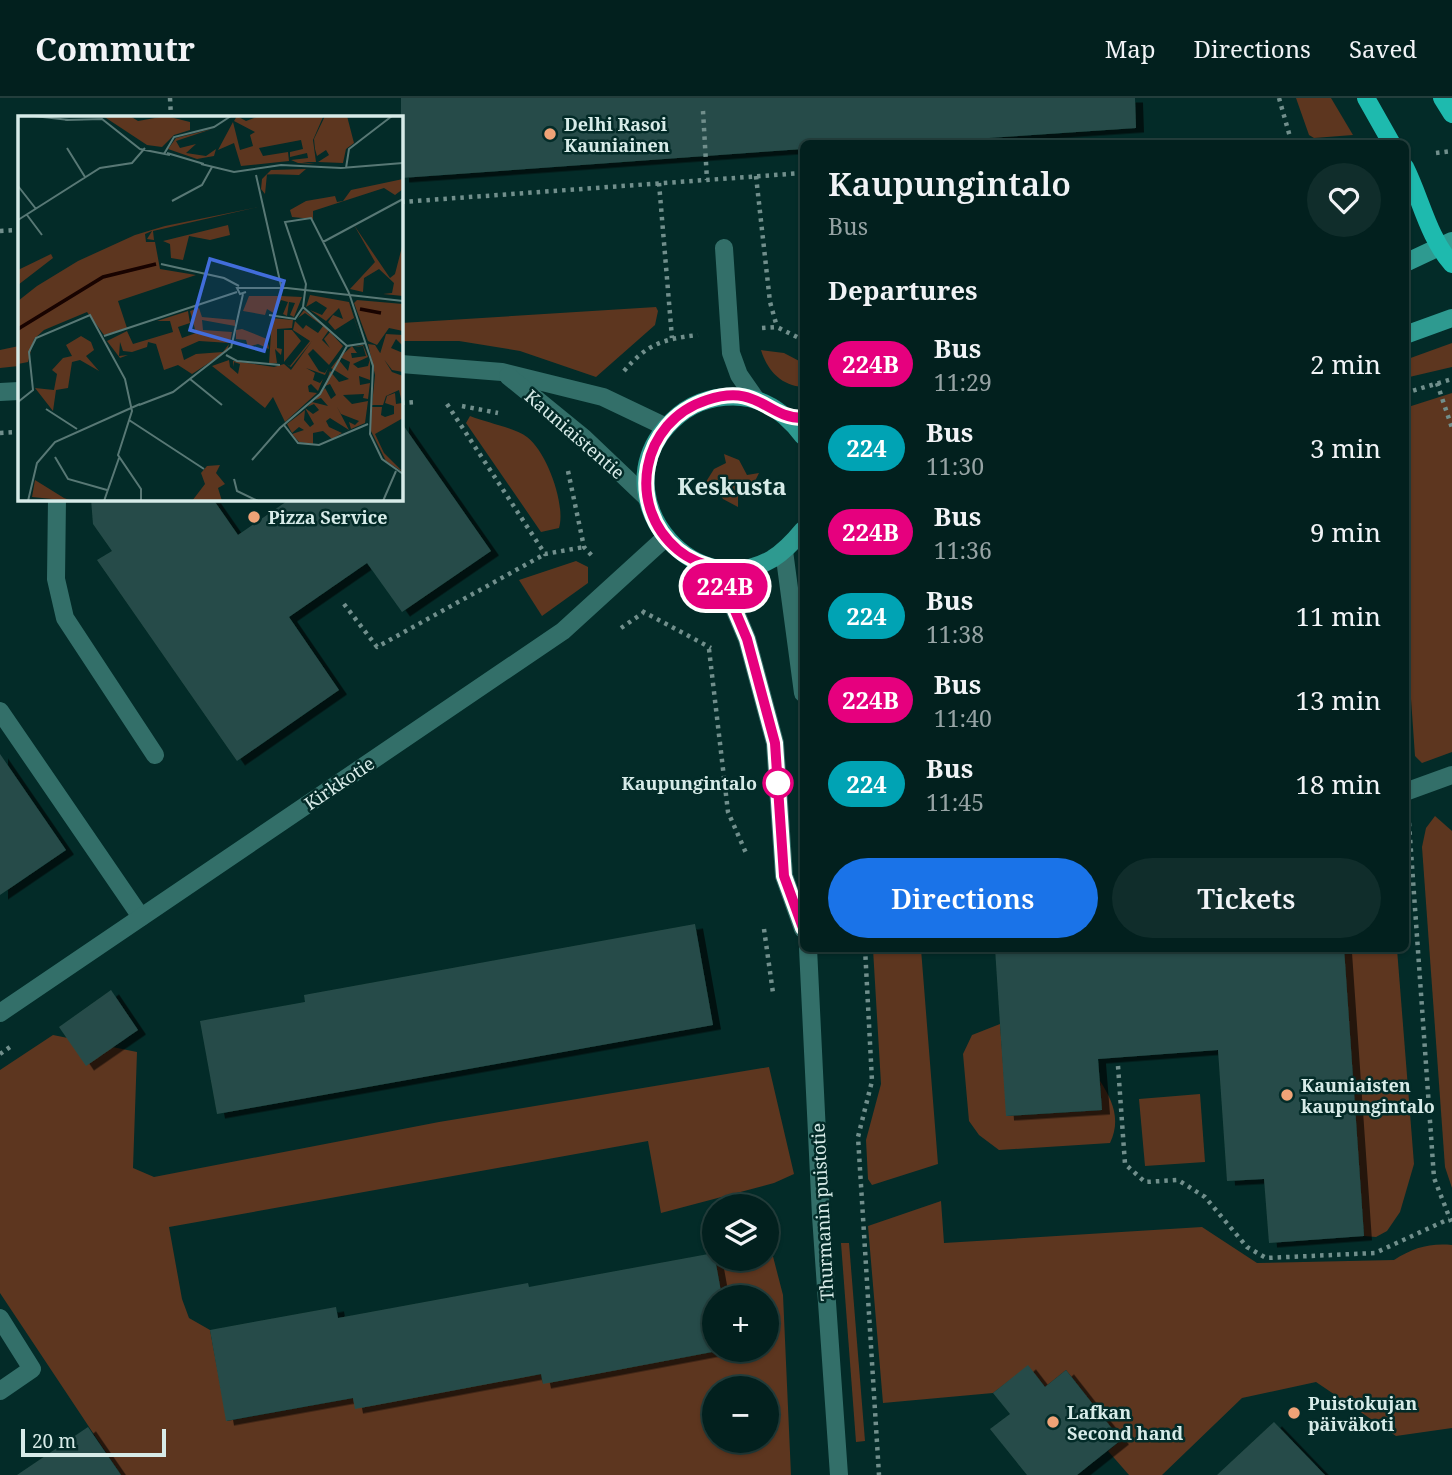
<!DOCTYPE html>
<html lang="en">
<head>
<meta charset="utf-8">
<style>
	:root { --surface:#02201e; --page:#102d2b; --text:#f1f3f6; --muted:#96a3a4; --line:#233e3c; --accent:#1a73e8 }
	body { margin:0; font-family:"Noto Serif",serif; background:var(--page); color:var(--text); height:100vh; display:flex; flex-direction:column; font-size:26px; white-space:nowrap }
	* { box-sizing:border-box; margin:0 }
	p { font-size:23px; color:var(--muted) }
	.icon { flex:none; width:38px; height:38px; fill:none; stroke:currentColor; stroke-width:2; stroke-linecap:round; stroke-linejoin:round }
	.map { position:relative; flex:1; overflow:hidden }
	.side { position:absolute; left:800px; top:42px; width:609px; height:812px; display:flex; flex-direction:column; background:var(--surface); border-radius:10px; box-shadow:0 2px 5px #0004,0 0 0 2px var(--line) }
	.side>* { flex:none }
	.badge { padding:0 14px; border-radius:23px; font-size:24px; line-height:46px }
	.tools { position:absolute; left:702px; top:1096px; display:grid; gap:14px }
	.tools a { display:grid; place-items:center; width:77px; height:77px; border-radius:50%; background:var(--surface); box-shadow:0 2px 5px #0004,0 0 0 2px var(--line); font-size:35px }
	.scale { position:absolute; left:21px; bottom:18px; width:145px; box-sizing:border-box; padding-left:7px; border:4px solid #d7ebe8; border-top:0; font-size:19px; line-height:24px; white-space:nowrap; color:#d7ebe8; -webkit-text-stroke:5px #032b28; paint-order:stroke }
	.map>.badge { position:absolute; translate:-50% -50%; box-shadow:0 0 0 4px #fff }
	h2 { padding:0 28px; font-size:26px; line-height:63px }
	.round { display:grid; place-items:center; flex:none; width:74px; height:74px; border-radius:37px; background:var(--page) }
	.headline { display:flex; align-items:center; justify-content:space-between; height:119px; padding:0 28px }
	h1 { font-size:33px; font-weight:600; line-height:52px }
	.action { display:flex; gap:14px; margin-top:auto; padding:14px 28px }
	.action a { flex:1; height:80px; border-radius:42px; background:var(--accent); color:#fff; font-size:28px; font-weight:600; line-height:80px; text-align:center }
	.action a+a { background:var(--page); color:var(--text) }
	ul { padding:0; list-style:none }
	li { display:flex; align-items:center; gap:21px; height:84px; padding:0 28px }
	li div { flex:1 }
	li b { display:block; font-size:26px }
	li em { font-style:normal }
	li .badge { min-width:77px; font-weight:700; text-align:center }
	header { display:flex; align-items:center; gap:42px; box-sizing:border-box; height:98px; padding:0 35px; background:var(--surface); border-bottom:2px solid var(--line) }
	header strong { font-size:33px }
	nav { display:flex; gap:38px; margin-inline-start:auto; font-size:24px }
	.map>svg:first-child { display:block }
	.green { fill:#5d361f; fill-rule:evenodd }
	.building { fill:#274c48; filter:url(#shadow) }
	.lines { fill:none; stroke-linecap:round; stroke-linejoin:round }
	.path { stroke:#718f8c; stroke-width:4.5; stroke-dasharray:3.5 5; stroke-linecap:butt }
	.service { stroke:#336f69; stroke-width:18 }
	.minor { stroke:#336f69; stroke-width:18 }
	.tertiary { stroke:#336f69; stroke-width:18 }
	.secondary { stroke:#2e9a90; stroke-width:18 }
	.primary { stroke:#1ebaae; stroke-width:18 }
	.line-casing { stroke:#fff; stroke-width:16 }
	.line { stroke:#e6007e; stroke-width:10 }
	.poi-dot { fill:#efa377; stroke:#032b28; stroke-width:2.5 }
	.stop-dot { fill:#fff; stroke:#e6007e; stroke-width:3.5 }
	.labels { text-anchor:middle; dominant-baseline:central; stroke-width:5; stroke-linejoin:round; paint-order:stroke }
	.poi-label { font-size:18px; font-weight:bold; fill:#d7ebe8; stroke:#032b28; text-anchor:start }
	.street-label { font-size:18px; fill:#d7ebe8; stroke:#032b28 }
	.stop-label { font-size:18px; font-weight:bold; fill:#d7ebe8; stroke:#032b28; text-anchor:end }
	.district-label { font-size:24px; font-weight:bold; fill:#d7ebe8; stroke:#032b28 }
	.inset-river { fill:none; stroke:#180300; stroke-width:3.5 }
	.inset-road { fill:none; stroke:#587875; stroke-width:2 }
	.view { fill:#426ddb; fill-opacity:0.15; stroke:#426ddb; stroke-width:3.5 }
	.inset-edge { fill:none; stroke:#d7ebe8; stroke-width:3.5 }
</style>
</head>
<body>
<header>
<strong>Commutr</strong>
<nav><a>Map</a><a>Directions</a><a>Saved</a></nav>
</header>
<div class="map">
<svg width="1452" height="1377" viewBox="0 0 1452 1377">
	<defs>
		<filter id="shadow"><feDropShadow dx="8" dy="4.5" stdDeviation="0" flood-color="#0009"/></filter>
	</defs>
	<rect width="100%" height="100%" fill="#032b28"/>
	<g class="green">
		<polygon points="1296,0 1331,0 1353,37 1314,40 1309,37"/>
		<polygon points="656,209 658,213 655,227 596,279 520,253 459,243 401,243 401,225"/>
		<polygon points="1452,245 1452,269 1405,280 1405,262"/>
		<polygon points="19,248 19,268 0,270 0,252"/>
		<path d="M761,252l23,3 19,10v24c-22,-1 -36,-17 -42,-37z"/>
		<polygon points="1452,295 1452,654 1422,665 1415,658 1411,601 1405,601 1405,310"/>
		<path d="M470,318c17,7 43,11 57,21 20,15 39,68 32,91l-18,4 -75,-109z"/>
		<polygon points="724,356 739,362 747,377 759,375 752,389 738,399 738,409 723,401 715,389 704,387 714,371 726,365"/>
		<polygon points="576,463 588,469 588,485 542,518 519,482"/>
		<polygon points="1435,718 1452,733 1452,1090 1445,1069 1422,749 1426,730"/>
		<polygon points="873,851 921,851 938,1066 872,1087 868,1081 866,1042 881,986"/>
		<polygon points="1344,851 1397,851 1414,1066 1400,1114 1387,1133 1376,1139 1364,1138"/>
		<path d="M1000,926l7,92 95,-6 -2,-29c13,20 21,39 10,62l-111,7 -20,-15 -10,-14 -6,-67 9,-19z"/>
		<path d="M53,937l84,17 -4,116 21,9 285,-55 330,-55 25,107 -20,9 -113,30 -13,-72 -479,86 13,72 7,19 21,12 17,91 126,-23 188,-24 2,9 185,-34h38v-52h-44l-7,-39h51l3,-17 14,54 8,180h-670l-121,-182v-223zM714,1290h52v52h-52z"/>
		<polygon points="1200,996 1205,1064 1145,1068 1139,1001"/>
		<path d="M941,1103l3,42 258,-16 55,36 137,-3c19,-12 35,-17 58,-15v183l-56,8 -80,-54 -74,16 -80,77h-33l-21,-24 13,-11 -55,-70 -21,17 -17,-21 -35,27 -110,10 -15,-177z"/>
		<polygon points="841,1145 849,1145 865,1343 856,1344"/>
	</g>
	<g class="building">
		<polygon points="401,0 1135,0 1136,30 901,46 803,46 803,51 401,80"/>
		<polygon points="401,324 491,453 402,514 367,465 289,519 339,592 237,663 97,462 112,453 93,426 91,401 213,401 238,437 290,401 401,401"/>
		<polygon points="0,656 66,752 0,797"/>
		<polygon points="695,826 713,927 217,1016 200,923 305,904 304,897"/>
		<polygon points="995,850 1344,850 1364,1138 1269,1145 1264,1081 1227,1083 1218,952 1098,961 1102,1012 1006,1018"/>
		<polygon points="111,892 138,932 86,968 59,929"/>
		<polygon points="714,1155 722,1199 714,1199 714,1251 728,1251 543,1286 541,1276 355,1311 353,1300 226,1323 210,1232 336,1209 338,1220 528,1185 529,1189"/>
		<polygon points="1028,1267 1045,1289 1066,1272 1121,1342 1077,1377 1027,1377 990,1331 1010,1316 993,1295"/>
		<polygon points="1274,1324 1325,1377 1217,1377"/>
		<polygon points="88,1329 121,1377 17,1377"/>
	</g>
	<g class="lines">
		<g class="path">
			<polyline points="170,0 171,19"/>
			<polyline points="1279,0 1292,46"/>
			<polyline points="703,13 707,82"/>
			<polyline points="956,42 957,46"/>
			<polyline points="1436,55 1452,53"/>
			<polyline points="756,78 770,204 777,229"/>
			<polyline points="659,85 672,240"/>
			<polyline points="401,104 803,75"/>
			<polyline points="0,133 19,132"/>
			<polyline points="762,230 777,229 803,242"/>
			<path d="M624,273c23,-27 39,-32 74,-36"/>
			<polyline points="1437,285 1452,330"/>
			<polyline points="1405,295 1452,281"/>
			<polyline points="401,305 415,304"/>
			<polyline points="447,306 545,456 584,449"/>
			<polyline points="462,308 498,315"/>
			<polyline points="0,335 19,334"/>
			<polyline points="568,373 584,449 594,460"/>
			<polyline points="344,506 377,549 545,456"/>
			<polyline points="642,513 711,550"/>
			<polyline points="621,530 643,515"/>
			<polyline points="709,551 728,714 746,755"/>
			<polyline points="1409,725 1434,1080 1452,1126"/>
			<polyline points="764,831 773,895"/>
			<polyline points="865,850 872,983 858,1039 879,1377"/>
			<polyline points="0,956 10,949"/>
			<polyline points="1118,968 1125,1066 1145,1084 1178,1082 1205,1099 1247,1149 1266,1160 1375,1155 1449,1121"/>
		</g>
		<g class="service">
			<polyline points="57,401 56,481 65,520 155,657"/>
			<polyline points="0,613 141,819"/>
			<polyline points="0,1220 32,1271 0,1293"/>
		</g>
		<g class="minor">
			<polyline points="724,150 731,255 739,277 755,300"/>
			<polyline points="401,266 502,274 603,299 666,329"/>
			<polyline points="508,278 584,340 646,399"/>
			<polyline points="0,294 19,293"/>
			<polyline points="1405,694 1452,677"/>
			<polyline points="0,915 563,533 665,440"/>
		</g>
		<g class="tertiary">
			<polyline points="784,453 803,595"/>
			<polyline points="717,470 747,541 775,645 784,778 803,831"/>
			<polyline points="808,850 821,1118 839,1377"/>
		</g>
		<g class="secondary">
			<polyline points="1405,165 1452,143"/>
			<polyline points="1405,237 1452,220"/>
			<path d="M803,338c-22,-29 -49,-45 -87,-38 -23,4 -42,18 -56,37 -49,71 36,168 112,124 13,-8 22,-18 31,-29"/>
		</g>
		<g class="primary">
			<polyline points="1366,0 1392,46"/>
			<polyline points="1442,0 1452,16"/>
			<path d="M1405,69c16,32 23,70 47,97"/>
		</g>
	</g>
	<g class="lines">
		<defs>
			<path id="line" d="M803,320c-37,0 -44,-35 -96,-18 -66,21 -82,106 -29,150 12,10 25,14 39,18l30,71 28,104 9,133 19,52"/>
		</defs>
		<use href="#line" class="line-casing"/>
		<use href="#line" class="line"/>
	</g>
	<g class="poi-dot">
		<circle cx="550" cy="36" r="7"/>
		<circle cx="254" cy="419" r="7"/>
		<circle cx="1287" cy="997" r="7"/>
		<circle cx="1294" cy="1315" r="7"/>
		<circle cx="1053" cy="1324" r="7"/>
	</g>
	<circle class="stop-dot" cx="778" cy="685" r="14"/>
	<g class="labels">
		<g class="poi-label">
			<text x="564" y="26">Delhi Rasoi<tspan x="564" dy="21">Kauniainen</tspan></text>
			<text x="268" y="419">Pizza Service</text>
			<text x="1301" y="987">Kauniaisten<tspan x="1301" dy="21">kaupungintalo</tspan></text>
			<text x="1308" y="1305">Puistokujan<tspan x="1308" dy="21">päiväkoti</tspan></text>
			<text x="1067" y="1314">Lafkan<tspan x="1067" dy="21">Second hand</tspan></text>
		</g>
		<g class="street-label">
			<text transform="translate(575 336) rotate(41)">Kauniaistentie</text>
			<text transform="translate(339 685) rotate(-34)">Kirkkotie</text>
			<text transform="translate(822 1114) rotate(-93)">Thurmanin puistotie</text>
		</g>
		<g class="stop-label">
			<text x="757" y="685">Kaupungintalo</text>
		</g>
		<g class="district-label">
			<text x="732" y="387">Keskusta</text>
		</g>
	</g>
	<g transform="translate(18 18)">
		<rect width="385" height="385" fill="#032b28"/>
		<path d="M85,0h27l8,5 28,-5 24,6v8l-16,5 -12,12 -15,-2zM219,0l9,5 13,-5 64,1 -10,23 3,22h-14l13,2 -17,-1 -7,-3 17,-2 -1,-5 -17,4v-5l13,-3 -2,-9 -42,8 4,8 25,-4 1,9 -48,5 -7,-23 -16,7 15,-28 7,28 13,-4 -3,-11 5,-3 -21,-11zM307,0h22l7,27 -8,6 -3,14 -25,-1 11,-7 -3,-5 -9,6 -2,-7 -1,-10zM194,13l-36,12 4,7 16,-4 -10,9 20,3 10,-7 -2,7 -17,3 -29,-10 8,-11zM288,53l-7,6 -32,-1 -2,20 -4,-5 1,-10 9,-9zM385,63v10l-8,6 -11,-7 -71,23v8l-21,-2 -2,-7 16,-9 29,-5 2,6 6,-1 8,-11zM240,91l-105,24 1,9 -7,-1 5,-8 -7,3 1,8h9l5,27 36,6 -78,26 9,27 -23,7 -17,-23 -43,18 -10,9 -6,23 -10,2v-63l19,-15 41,-25 57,-26 30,-9zM210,109l2,10 -20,5 -21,-4 -6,24 -12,-2 -1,-14 -7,-3zM336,109l36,53 5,-4 8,-31v53l-20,-2 9,-1 2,-10 -15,-14 -15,9 -1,14 -13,-3 25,-27zM33,138l2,4 -35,27v-15zM292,179l39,7 13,40 -8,-24 -19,12 -7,-8 5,-7 10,4 -4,-11 -13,13 -16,-11 12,5 5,-7 -11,-7 -10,6zM231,180h32l21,1 -8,20 -4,-2 5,-12 -6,-1 -2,14 -4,-2 5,-12 -7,-2 -6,14 -8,-5 -2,6 -22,-4zM339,184l46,4v27l-14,-3 -12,17 -9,-4 -14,-38zM181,192l3,9 33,3v6l-33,-6 1,10 29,2 -2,11 -31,-2 -18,8 3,11 12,-6 27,-2 6,-8 -2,7 -35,23 -14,-9 -14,5 -8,-26 -8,-2 -1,5 -15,5 -9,-1 -3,-9 -1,14 9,-1 -8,3 -13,-17 20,-10 6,13 40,-12 -3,-11h-13l31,-10 2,12 -12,4 4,11 14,-5 -6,-22zM286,194l25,20 -7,10 8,8 -6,-9 6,-7 13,14 -14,19 -16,-16 -5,5 11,17 6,2 3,-5 -3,7 -19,-7 9,5 -2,7 7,3 3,-4 -5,12 -7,-7 -3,2 1,6 8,1 -32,29 -12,-25 -8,11 -53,-42 17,-6 1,7 8,7 2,-10 -6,-2 -1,5v-6l41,6 10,-3 7,6 21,-29 -21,26 -5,-3 4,2 20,-25 -17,-11 2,-9 8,8 3,-4 12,8 5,-7 -18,-13 -7,5zM254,202l21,2 -1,8 -15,1v19l5,1 -1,6 -6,-6 2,14 -8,1zM224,213l25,10 2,10 -11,-5 -10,3 -2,-7 -10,-1v-9zM266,214h8l9,11 -17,21zM368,218l17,1v11l-7,-7 -5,9 12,5v19l-11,-2 -12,-16zM63,220l10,6 3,8 -8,6 13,15 -19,-11 -8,2 -4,26 -12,2 -3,21 -18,-23 19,2 3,-16 -5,-4 11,-12 9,-2 -6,-11zM350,228l7,1 17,27 11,4v42l-28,16 9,19 19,19 -17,-11 -16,-32 1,-22h11l-1,8 4,2 9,-3v-8l-9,-3 2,-7 8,-3 1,11 6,-1 -3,-13 -13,6 -3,9h-11l3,-30zM345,229l5,12 -15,7 5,4 10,-2 2,-7v21l-11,-4 1,9 10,-2 -2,16 -5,-1 1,-4 -21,1 9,9 16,-3 -3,22 -14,6 -2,-7 6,3 4,-4 -18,-7 -4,-7 12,23 -19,-12 -4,3 3,6 13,6 -10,6 -9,-8 -10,2v11l-14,-2 -7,-8 12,-4 -5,-3 -7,6 -5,-9 18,-14 -1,10 6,7 4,-3 -9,-16 8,6 6,-4 -5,-6 -7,3 5,-5 16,4 -7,-8 -6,2 10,-12 6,11 5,-4 -6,-11 -5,2 5,-15 9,11 10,-3 -18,-11 7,-9 10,12 2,-9 -10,-5 12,-11 5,7h-6l1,5 14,-2 -3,-10 -9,1zM202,349l-4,8 9,11 -7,4 4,13h-30l13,-17 -4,-11 6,-7zM17,364l29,18 8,3 -40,-4z" fill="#5d361f"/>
		<path class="inset-river" d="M342,193l21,4M0,213l85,-52 53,-13"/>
		<path class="inset-road" d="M16,0l35,4M47,4l37,-1 38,30 30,6M49,32l18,29M149,37l37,11M146,38l10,-17 40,-10 17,-11M183,48l33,8 47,-7 60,3 62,-5M328,52l3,-19 43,-33M238,59l26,115M0,70l18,23M154,85l30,-16 10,-18M9,99l15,20M0,104l82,-52 32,-5 13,-15M305,126l80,-43M143,148l63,14 15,8M228,176l-6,2 -3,-6h50l116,13M331,177l24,73 -3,68 12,25 21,15M251,199l26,4 8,-12M86,220l133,-44M329,230l-44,-39 3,-23 -21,-62 26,-4 38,75M213,232l12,-54M208,239l11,6 43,4M172,263l32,26M0,286l15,-12 -4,-38 7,-14 54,-23 35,64 7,32 -14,44 23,34v12M121,289l34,-13 58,-45M28,293l31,20M111,304l75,49M266,309l14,18 21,2 49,-21M37,341l13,22 39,11M234,344l28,-32 40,-34 27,-48 19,-3M216,363l3,12 21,10M10,385l9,-38 18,-21 85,-38M86,385l15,-43M365,385l13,-30"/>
		<path class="view" d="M192,143l74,22 -20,70 -74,-21z"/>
		<rect width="385" height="385" class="inset-edge"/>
	</g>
</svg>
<div class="tools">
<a><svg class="icon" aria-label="layers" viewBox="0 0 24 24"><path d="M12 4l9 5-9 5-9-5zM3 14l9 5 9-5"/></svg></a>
<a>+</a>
<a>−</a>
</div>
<div class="scale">20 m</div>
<b class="badge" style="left:725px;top:488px;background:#e6007e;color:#fff">224B</b>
<section class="side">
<div class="headline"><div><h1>Kaupungintalo</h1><p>Bus</p></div><a class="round"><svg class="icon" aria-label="heart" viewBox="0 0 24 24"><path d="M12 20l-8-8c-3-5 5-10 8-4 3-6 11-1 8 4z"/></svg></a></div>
<h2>Departures</h2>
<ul>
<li><span class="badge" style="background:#e6007e;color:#fff">224B</span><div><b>Bus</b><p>11:29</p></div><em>2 min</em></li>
<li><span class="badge" style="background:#00a3b4;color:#fff">224</span><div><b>Bus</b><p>11:30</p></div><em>3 min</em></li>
<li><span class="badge" style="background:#e6007e;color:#fff">224B</span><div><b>Bus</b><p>11:36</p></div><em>9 min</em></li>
<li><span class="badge" style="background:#00a3b4;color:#fff">224</span><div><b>Bus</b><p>11:38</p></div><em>11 min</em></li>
<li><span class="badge" style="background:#e6007e;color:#fff">224B</span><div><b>Bus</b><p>11:40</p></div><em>13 min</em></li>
<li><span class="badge" style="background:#00a3b4;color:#fff">224</span><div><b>Bus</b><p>11:45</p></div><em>18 min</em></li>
</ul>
<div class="action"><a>Directions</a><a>Tickets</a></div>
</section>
</div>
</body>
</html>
